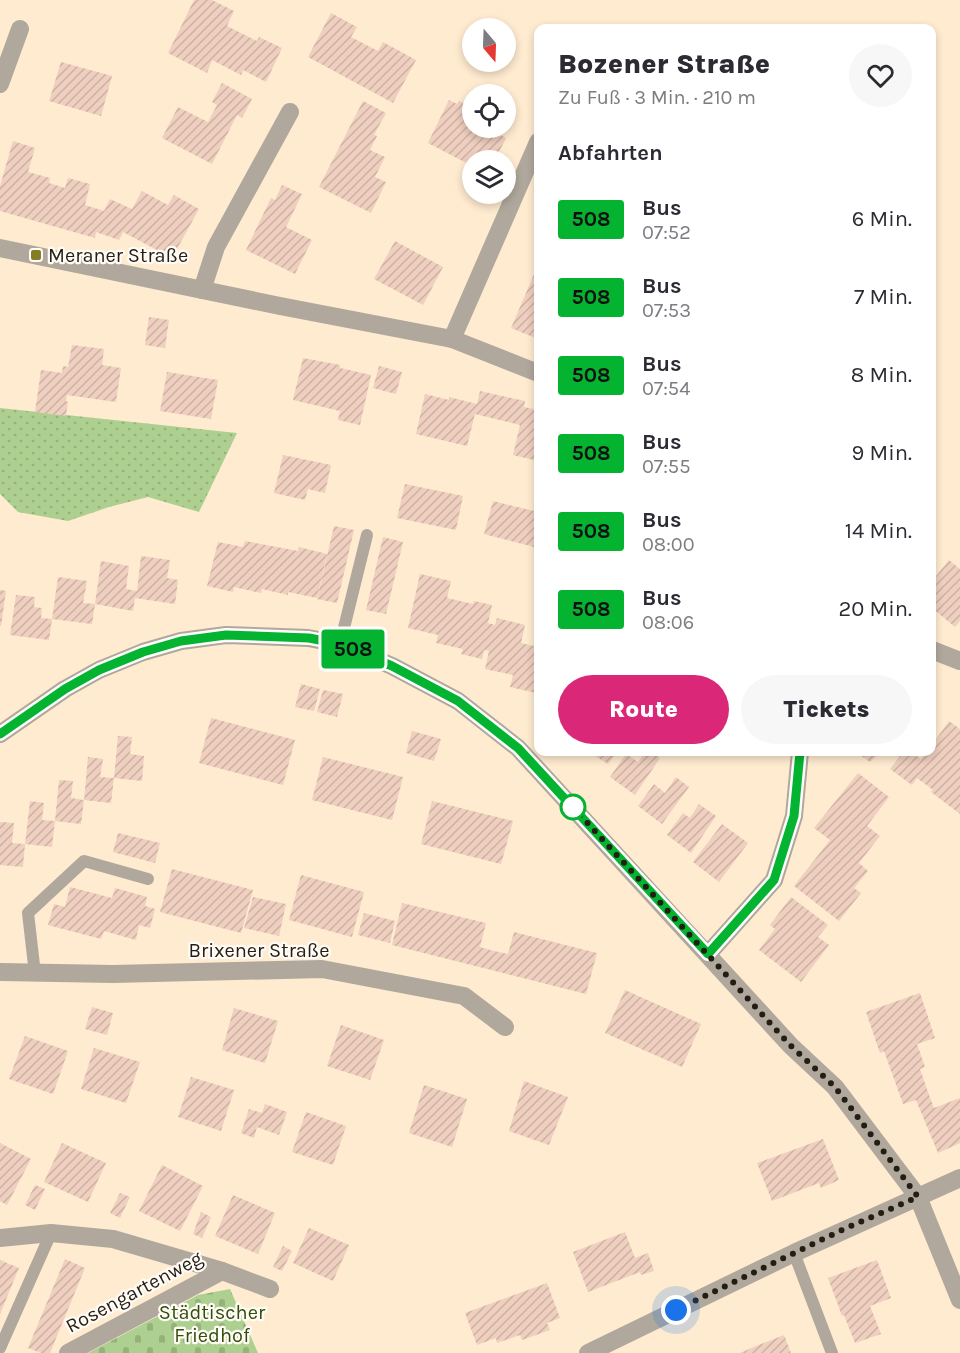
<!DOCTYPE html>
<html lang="de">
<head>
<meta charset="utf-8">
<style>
	:root { --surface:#fff; --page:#f7f7f7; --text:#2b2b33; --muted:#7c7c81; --accent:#db2777 }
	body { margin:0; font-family:Karla,sans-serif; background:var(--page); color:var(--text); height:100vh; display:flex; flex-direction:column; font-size:22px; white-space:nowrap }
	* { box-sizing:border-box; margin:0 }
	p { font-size:20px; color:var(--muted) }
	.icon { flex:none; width:33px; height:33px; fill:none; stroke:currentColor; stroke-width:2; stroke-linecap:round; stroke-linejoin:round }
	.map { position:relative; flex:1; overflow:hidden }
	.sheet { position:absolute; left:534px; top:24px; width:402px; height:732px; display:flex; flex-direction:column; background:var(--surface); border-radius:12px; box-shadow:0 3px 9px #0003 }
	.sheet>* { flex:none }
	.badge { padding:0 12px; border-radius:4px; font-size:21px; line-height:39px }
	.needle { width:39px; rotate:161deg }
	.fabs { position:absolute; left:462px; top:18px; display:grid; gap:12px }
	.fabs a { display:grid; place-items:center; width:54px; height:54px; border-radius:50%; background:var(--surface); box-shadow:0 3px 9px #0003; font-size:30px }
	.you { position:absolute; width:30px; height:30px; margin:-15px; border:4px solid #fff; border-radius:50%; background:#1a73e8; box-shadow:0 0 0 9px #1a73e833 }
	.map>.badge { position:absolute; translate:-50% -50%; box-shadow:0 0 0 3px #fff }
	h2 { padding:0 24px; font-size:22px; line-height:54px }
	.round { display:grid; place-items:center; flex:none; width:63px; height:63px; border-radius:32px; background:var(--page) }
	.head { display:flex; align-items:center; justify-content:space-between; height:102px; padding:0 24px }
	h1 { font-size:28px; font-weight:800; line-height:45px }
	.button { display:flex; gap:12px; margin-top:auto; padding:12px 24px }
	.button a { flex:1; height:69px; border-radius:36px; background:var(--accent); color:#fff; font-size:24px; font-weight:800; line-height:69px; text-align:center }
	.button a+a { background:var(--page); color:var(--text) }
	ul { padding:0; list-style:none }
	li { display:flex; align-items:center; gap:18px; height:78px; padding:0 24px }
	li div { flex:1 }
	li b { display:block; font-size:22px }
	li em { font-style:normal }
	li .badge { min-width:66px; font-weight:700; text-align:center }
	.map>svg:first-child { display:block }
	.cemetery { fill:url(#cemetery-stones) }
	.park { fill:url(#park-dots) }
	.building { fill:url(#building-hatch) }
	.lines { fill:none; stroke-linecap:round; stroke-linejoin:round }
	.service { stroke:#b0a89c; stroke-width:12 }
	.minor { stroke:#b0a89c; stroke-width:18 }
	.line-casing { stroke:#fff; stroke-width:14 }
	.line { stroke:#04b431; stroke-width:9 }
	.walk { stroke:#241d13; stroke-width:6; stroke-dasharray:0 10.8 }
	.poi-dot { fill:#857d24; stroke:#fffbf6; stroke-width:2 }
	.stop-dot { fill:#fff; stroke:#04b431; stroke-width:3 }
	.labels { text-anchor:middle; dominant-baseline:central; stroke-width:4.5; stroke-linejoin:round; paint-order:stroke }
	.poi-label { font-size:20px; fill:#241d13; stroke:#fffbf6; text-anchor:start }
	.street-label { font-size:20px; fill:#241d13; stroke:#fffbf6 }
	.park-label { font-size:20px; fill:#304e09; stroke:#fffbf6 }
</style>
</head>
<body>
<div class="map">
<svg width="960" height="1353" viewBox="0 0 960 1353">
	<defs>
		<pattern id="cemetery-stones" width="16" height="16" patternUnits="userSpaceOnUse" patternTransform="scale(1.5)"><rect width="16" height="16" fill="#add090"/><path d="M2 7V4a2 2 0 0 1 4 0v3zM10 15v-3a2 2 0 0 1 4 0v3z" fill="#95b27b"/></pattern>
		<pattern id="park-dots" width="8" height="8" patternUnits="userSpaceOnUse" patternTransform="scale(1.5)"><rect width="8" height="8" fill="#add090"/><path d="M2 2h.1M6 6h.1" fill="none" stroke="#95b27b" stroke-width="1.8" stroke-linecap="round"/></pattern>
		<pattern id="building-hatch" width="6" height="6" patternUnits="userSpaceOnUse" patternTransform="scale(1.5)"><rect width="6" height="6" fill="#efcfbf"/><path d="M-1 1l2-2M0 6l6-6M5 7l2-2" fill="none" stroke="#cdb1a3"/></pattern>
	</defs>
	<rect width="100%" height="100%" fill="#ffebd0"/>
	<polygon class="cemetery" points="230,1289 258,1353 88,1353 198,1295"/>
	<polygon class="park" points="0,408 237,433 199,512 148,497 109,507 68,521 18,512 0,494"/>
	<g class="building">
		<polygon points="194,0 212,0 234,11 227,26 257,41 259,37 282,48 266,82 243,70 241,75 212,60 207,73 168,53"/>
		<polygon points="331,13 357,27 351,37 378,51 383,42 416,60 393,103 308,57"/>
		<polygon points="61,62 112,76 101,116 49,101"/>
		<polygon points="222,83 252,99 242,118 237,115 212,164 162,138 178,107 208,122 217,105 212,102"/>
		<polygon points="449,100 457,104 459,101 472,107 472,128 498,128 495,132 506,138 495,160 481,158 480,160 472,160 472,166 428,143"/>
		<polygon points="363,101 386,113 374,135 377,136 370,150 385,157 375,177 386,182 371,213 319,187"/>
		<polygon points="13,141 35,148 28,172 50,178 49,183 65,188 68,178 90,184 85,205 104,211 110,199 132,209 142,191 168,205 174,195 199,209 172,258 123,232 119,240 96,232 95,238 0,211 0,186"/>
		<polygon points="282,185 302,194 286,227 312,240 295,274 246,250 271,198 275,200"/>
		<polygon points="395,241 443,267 423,305 374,279"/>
		<polygon points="535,272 538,274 538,339 511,328"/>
		<polygon points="149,317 169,320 165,348 145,345"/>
		<polygon points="72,345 104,349 102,365 121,368 116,402 67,395 66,401 68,402 66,416 35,412 41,370 62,373 63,366 68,367"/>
		<polygon points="303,358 340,365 340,368 371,375 360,425 338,420 340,411 293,400"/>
		<polygon points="379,366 402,372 396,394 373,388"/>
		<polygon points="167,372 218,380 211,419 160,411"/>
		<polygon points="480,391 525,401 524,407 538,410 538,461 513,455 520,425 475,414 467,446 416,434 425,394 449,400 449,397 477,404"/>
		<polygon points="283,455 331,465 325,493 308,489 305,500 274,493"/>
		<polygon points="405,484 463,496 456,530 397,518"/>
		<polygon points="493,501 538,512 538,548 484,534"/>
		<polygon points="334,526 354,530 337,603 317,599"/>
		<polygon points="383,537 403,542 386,614 366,610"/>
		<polygon points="245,541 298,551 299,547 327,554 317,598 288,592 288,595 262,589 261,593 234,587 233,592 207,586 218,542 243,547"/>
		<polygon points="141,556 170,560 167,578 178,580 175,604 135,598 133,611 95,604 101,561 129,566 126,589 137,591"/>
		<polygon points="949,560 960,569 960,621 955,627 932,608 932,581"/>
		<polygon points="420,574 451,581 447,598 473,604 474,601 492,605 488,623 495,625 497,618 525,625 521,643 538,647 538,683 536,693 510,687 513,675 485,669 489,651 484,650 482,659 461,654 463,649 436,643 438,635 408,628"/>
		<polygon points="58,577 87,581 83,603 95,604 92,624 52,619"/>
		<polygon points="0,590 6,591 1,626 0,626"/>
		<polygon points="16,595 35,597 34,607 42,608 41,618 52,619 49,640 10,635"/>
		<polygon points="301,684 320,689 314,711 295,707"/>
		<polygon points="323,690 343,694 337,717 317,712"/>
		<polygon points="211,718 295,740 283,785 199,763"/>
		<polygon points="949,721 960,729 960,814 931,792 933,790 917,778 912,785 890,769 903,752 911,752 921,759 927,752 932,752 932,745"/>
		<polygon points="412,731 441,739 434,761 406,753"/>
		<polygon points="118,736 132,737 130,754 144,756 142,781 114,778"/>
		<polygon points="589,752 617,752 608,764"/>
		<polygon points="645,752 651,752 660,758 635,795 610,777 626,754 638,762"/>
		<polygon points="856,752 881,752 870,762"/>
		<polygon points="88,757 103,759 100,777 114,778 111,803 84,800"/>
		<polygon points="323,757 403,777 392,820 312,800"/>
		<polygon points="858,773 889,797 867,826 880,836 859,863 868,871 854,888 861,893 839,921 794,886 830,840 814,828"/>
		<polygon points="676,777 689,787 662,824 638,806 654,784 665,793"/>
		<polygon points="59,780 73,781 71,798 84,800 81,824 55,821 52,847 25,844 30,801 44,803 42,820 55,821"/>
		<polygon points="432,801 513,821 501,864 421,844"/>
		<polygon points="699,804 716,816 691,853 667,835 683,813 690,818"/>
		<polygon points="0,822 14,823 12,843 25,844 23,867 0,865"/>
		<polygon points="722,824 748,843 719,882 693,862"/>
		<polygon points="118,833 160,843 155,863 113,852"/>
		<polygon points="172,869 253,890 241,933 160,912"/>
		<polygon points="301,875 364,892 352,937 289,920"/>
		<polygon points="70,887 112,898 115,888 147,897 145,906 155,909 150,928 139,925 136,940 104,931 101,939 48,925 54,904 65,907"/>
		<polygon points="253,897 286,904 279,936 244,928"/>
		<polygon points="791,897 828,925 818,937 829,945 801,982 759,950 775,929 770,925"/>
		<polygon points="402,903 486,923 480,947 494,951 508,954 514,932 597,953 586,994 392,945"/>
		<polygon points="364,913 395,921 390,943 358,935"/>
		<polygon points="625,990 701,1024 682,1067 605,1033"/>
		<polygon points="920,993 935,1038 917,1044 925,1067 920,1069 929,1095 934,1108 960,1098 960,1143 938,1153 916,1100 903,1104 884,1051 880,1053 866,1012"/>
		<polygon points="92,1007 113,1013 107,1035 85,1029"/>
		<polygon points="234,1008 278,1021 265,1063 222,1050"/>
		<polygon points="341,1025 384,1040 370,1080 327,1066"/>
		<polygon points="25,1036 68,1051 53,1094 9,1079"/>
		<polygon points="94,1048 140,1062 126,1103 81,1089"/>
		<polygon points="191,1077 234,1090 221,1131 178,1117"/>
		<polygon points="524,1081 568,1097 549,1145 509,1131"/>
		<polygon points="424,1085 467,1099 452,1147 409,1133"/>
		<polygon points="265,1104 287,1112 279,1135 257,1127 254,1138 241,1133 249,1109 262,1113"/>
		<polygon points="306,1112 346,1126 333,1165 292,1152"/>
		<polygon points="823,1139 839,1180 821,1188 819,1183 772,1201 757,1163"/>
		<polygon points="0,1143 31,1159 7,1205 0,1201"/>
		<polygon points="62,1143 106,1163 88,1202 44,1182"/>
		<polygon points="162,1165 203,1186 180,1231 139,1211"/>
		<polygon points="35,1185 45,1189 35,1210 25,1205"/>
		<polygon points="120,1193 130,1197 120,1218 110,1213"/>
		<polygon points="233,1195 275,1213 258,1254 215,1236"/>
		<polygon points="201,1212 211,1217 202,1238 193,1234"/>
		<polygon points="309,1228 349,1245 333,1281 293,1263"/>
		<polygon points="625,1232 635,1258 648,1253 654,1271 641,1275 640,1272 588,1292 573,1252"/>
		<polygon points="283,1246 292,1251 282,1271 273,1267"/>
		<polygon points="65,1259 85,1268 50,1353 41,1353 28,1348"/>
		<polygon points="0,1260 19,1268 0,1314"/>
		<polygon points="877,1260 891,1298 870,1306 881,1334 855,1343 844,1315 842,1316 828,1278"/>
		<polygon points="547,1283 560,1318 547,1323 550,1330 522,1340 520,1335 497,1343 496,1338 477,1345 465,1313"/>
		<polygon points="784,1335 791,1353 740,1353 756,1346"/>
	</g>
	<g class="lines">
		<g class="service">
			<polyline points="340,644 367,535"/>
			<polyline points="35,974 28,913 84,861 148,879"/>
			<polyline points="794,1253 832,1353"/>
			<polyline points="0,1348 51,1233"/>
		</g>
		<g class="minor">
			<polyline points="0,84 20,29"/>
			<polyline points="0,248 280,306 452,339 538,373"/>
			<polyline points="202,290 216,247 290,112"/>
			<polyline points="452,339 538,142"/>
			<polyline points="932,650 960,661"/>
			<polyline points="0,734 65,689 99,670 143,652 181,641 226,635 308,638 340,644 392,666 458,701 518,748 791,1046 835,1087 918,1197 960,1300"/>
			<polyline points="708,954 774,880 794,816 800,752"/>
			<polyline points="0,972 113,974 322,969 464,996 505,1027"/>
			<polyline points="0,1238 51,1233 113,1239 222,1271 270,1289"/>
			<polyline points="68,1353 222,1271"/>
			<polyline points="588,1353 794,1253 960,1178"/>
		</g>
	</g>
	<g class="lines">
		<defs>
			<polyline id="line" points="0,734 65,689 99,670 143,652 181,641 226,635 309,638 340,644 392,666 458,701 518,748 708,954 774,880 794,816 800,752"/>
		</defs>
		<use href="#line" class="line-casing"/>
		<use href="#line" class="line"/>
		<polyline class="walk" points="573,807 791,1046 835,1087 918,1197 844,1229 676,1310"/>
	</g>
	<rect class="poi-dot" x="30" y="249" width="12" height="12" rx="3"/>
	<circle class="stop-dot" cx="573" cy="807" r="12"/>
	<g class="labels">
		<g class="poi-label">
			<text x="48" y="255">Meraner Straße</text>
		</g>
		<g class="street-label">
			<text x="259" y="950">Brixener Straße</text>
			<text transform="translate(134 1292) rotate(-28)">Rosengartenweg</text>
		</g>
		<g class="park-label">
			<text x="212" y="1312">Städtischer<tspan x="212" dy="23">Friedhof</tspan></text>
		</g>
	</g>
</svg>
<div class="fabs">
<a><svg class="needle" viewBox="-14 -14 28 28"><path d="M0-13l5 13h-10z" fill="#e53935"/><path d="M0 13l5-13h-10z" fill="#7c7c81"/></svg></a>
<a><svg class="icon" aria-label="locate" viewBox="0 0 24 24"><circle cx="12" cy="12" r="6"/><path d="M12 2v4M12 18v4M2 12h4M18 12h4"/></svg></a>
<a><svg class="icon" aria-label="layers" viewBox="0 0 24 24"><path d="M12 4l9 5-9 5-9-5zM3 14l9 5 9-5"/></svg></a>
</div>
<div class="you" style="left:676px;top:1310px"></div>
<b class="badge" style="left:353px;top:649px;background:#04b431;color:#111">508</b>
<section class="sheet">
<div class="head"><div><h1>Bozener Straße</h1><p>Zu Fuß · 3 Min. · 210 m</p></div><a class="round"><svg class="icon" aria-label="heart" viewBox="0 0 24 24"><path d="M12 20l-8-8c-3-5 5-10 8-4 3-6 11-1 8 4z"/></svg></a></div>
<h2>Abfahrten</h2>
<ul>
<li><span class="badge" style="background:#04b431;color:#111">508</span><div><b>Bus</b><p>07:52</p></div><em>6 Min.</em></li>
<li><span class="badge" style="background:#04b431;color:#111">508</span><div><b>Bus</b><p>07:53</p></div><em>7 Min.</em></li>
<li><span class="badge" style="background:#04b431;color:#111">508</span><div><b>Bus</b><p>07:54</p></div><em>8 Min.</em></li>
<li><span class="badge" style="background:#04b431;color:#111">508</span><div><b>Bus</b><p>07:55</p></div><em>9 Min.</em></li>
<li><span class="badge" style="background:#04b431;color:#111">508</span><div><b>Bus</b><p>08:00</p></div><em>14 Min.</em></li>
<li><span class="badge" style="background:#04b431;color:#111">508</span><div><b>Bus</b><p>08:06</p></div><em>20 Min.</em></li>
</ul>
<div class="button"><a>Route</a><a>Tickets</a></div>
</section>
</div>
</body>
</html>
